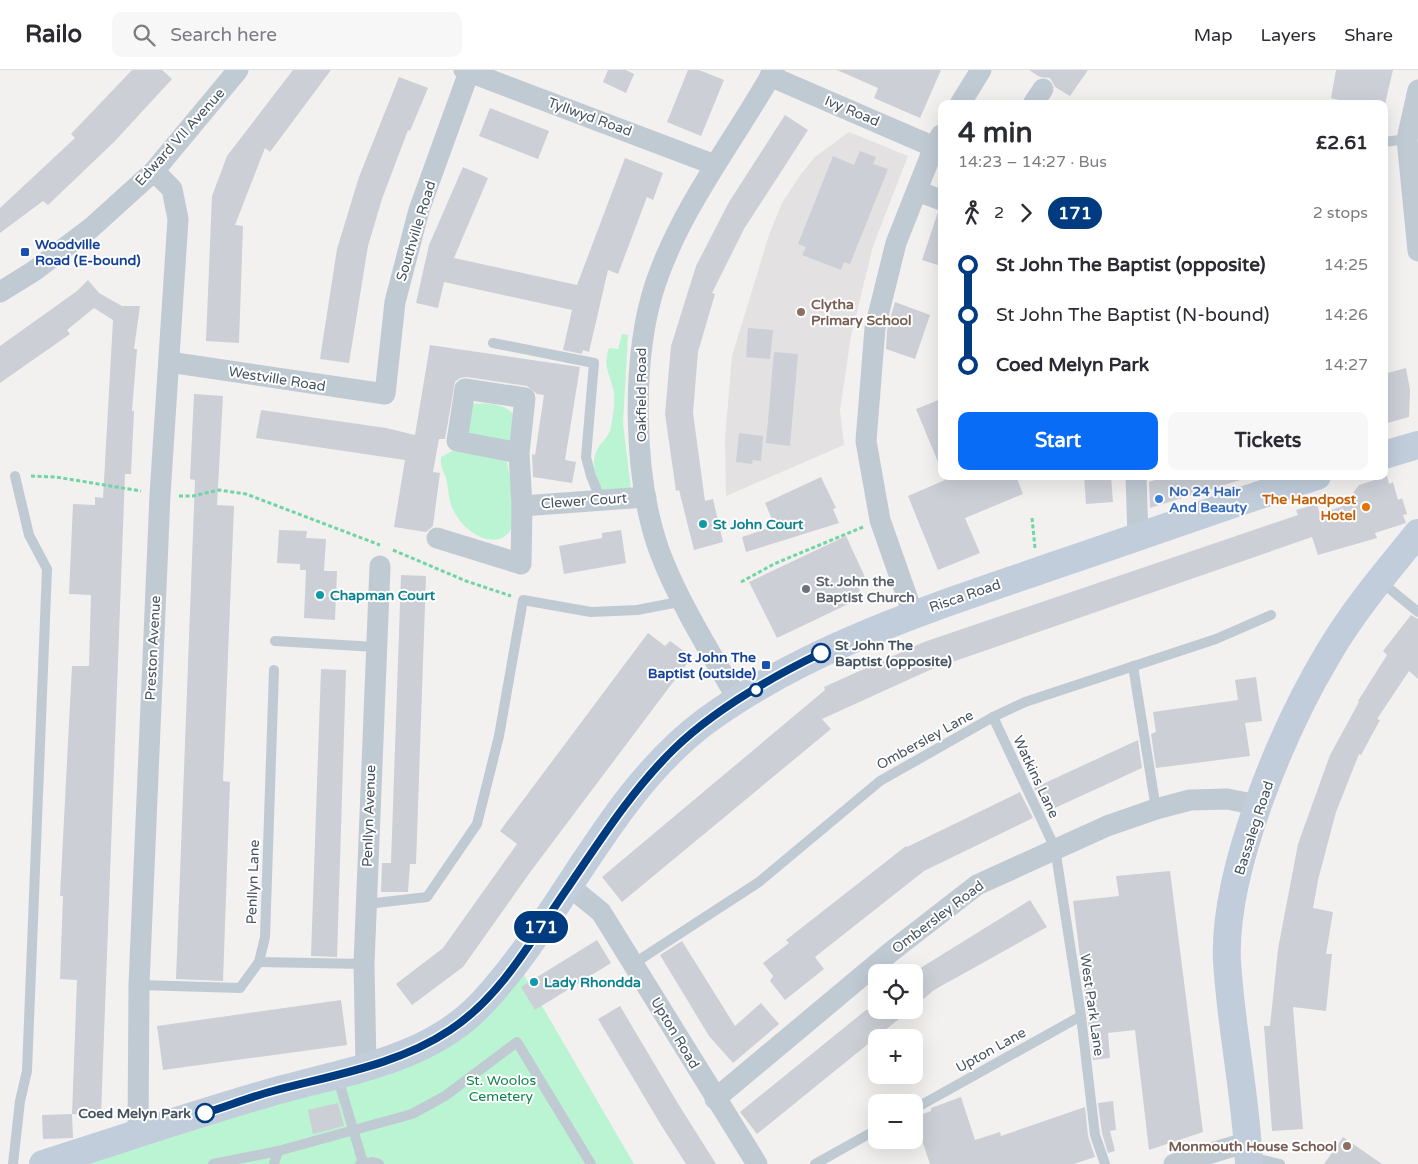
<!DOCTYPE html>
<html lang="en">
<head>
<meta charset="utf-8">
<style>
	:root { --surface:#fff; --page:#f7f7f7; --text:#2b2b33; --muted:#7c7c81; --line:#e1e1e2; --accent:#086cf6 }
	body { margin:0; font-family:"Varela Round",sans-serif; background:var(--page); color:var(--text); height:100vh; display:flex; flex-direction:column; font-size:19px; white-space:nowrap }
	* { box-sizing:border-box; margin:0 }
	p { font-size:16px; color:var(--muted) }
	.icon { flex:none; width:28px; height:28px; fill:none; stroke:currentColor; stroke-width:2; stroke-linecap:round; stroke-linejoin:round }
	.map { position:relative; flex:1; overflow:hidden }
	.drawer { position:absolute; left:938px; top:30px; width:450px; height:380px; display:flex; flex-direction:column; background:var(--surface); border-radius:10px; box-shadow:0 5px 20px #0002 }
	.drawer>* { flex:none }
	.badge { padding:0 10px; border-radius:16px; font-size:18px; line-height:32px }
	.fabs { position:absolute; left:868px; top:894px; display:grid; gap:10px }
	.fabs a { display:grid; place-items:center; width:55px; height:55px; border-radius:10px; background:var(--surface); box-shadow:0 5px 20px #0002; font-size:25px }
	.map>.badge { position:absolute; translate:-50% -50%; box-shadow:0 0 0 2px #fff }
	.legs { display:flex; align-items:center; gap:8px; height:55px; padding:0 20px; font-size:16px }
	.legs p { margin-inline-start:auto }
	.headline { display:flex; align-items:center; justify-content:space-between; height:85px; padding:0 20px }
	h1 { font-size:28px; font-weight:700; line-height:38px }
	.action { display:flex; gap:10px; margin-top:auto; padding:10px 20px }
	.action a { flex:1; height:58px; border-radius:10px; background:var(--accent); color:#fff; font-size:20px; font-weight:700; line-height:58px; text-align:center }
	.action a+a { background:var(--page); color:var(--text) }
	ul { padding:0 20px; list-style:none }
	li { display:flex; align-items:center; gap:18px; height:50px; font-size:19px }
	li i { display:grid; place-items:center; width:8px; height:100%; margin:0 6px; background:currentColor }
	li i::after { content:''; width:12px; height:12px; margin:-6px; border:4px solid; border-radius:50%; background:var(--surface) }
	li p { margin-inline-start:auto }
	li:first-child i { background:linear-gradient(#0000 50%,currentColor 0) }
	li:last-child i { background:linear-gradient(currentColor 50%,#0000 0) }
	header { display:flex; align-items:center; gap:30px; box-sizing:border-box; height:70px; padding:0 25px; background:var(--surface); border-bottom:1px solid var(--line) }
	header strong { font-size:24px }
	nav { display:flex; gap:28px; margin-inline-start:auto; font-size:18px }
	.search { width:350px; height:45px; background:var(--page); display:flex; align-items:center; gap:12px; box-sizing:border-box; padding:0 18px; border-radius:10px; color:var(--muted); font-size:19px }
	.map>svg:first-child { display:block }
	.education { fill:#e4e1e2 }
	.green { fill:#bbf4d2 }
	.building { fill:#cccfd6 }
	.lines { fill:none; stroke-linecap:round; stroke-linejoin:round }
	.path { stroke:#70d5a5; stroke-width:3; stroke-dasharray:4 2.5; stroke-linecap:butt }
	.lane { stroke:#c0cad3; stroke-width:10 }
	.street { stroke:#c0cad3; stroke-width:21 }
	.secondary { stroke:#c1cddb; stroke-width:28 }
	.line-1-casing { stroke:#fff; stroke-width:11 }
	.line-1 { stroke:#003b80; stroke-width:8 }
	.transit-dot { fill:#1a4fb4; stroke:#fff; stroke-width:2 }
	.education-dot { fill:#8d6e63; stroke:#fff; stroke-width:2 }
	.shop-dot { fill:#3f7fe0; stroke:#fff; stroke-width:2 }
	.food-dot { fill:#e8710a; stroke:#fff; stroke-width:2 }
	.culture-dot { fill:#0f9aa8; stroke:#fff; stroke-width:2 }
	.worship-dot { fill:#6b7280; stroke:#fff; stroke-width:2 }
	.stop-1-dot { fill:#fff; stroke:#003b80; stroke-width:2.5 }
	.labels { text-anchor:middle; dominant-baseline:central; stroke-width:4; stroke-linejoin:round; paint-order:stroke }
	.street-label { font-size:14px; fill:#465360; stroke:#fff }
	.transit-label { font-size:14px; font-weight:bold; fill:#164399; stroke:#fff; text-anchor:start }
	.education-label { font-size:14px; font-weight:bold; fill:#785e54; stroke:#fff; text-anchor:start }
	.shop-label { font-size:14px; font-weight:bold; fill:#366cbe; stroke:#fff; text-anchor:start }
	.food-label { font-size:14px; font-weight:bold; fill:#c56008; stroke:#fff; text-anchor:end }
	.culture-label { font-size:14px; font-weight:bold; fill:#0d838f; stroke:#fff; text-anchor:start }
	.worship-label { font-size:14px; font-weight:bold; fill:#5b616d; stroke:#fff; text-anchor:start }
	.stop-label { font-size:14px; font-weight:bold; fill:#465360; stroke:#fff; text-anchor:start }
	.park-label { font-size:14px; fill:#0e844b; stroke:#fff }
</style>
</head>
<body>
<header>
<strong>Railo</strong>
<div class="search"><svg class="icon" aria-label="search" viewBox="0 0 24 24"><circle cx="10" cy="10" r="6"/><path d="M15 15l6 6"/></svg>Search here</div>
<nav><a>Map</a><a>Layers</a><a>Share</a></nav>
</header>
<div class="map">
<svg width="1418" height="1094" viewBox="0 0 1418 1094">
	<rect width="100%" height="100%" fill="#f3f0f0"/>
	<polygon class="education" points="849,62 908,86 873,176 851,266 840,340 844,375 726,426 725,369 732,286 769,165 782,133 801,104 815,87"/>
	<g class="green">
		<path d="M622,264l6,1 -5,88 8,66 -28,1c-8,-10 -12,-28 -6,-40 4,-8 13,-14 14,-23 2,-11 4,-24 3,-34 -3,-19 -12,-25 -5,-45l9,1z"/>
		<path d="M471,334c13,-1 33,-1 42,10l-3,28 -42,-4z"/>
		<path d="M452,381l47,5 8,6c2,12 10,45 8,56 -7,36 -43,21 -57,0 -11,-16 -8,-23 -12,-40 -3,-8 -6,-12 -5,-21z"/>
		<polygon points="517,893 634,1094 43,1094 416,981"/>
	</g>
	<g class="building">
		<polygon points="132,0 162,0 172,9 115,71 48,135 43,131 0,163 0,138 75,68 71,64"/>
		<polygon points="293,0 331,0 270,82 265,78 235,155 243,156 239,273 206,271 212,126 227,86"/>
		<polygon points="608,0 626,0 634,4 626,23 603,12"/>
		<polygon points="688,0 699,0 724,10 701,66 667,52"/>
		<polygon points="837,0 941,0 920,48 874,28 878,18"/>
		<polygon points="1029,0 1088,0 1070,26 1055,17 1050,8 1040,7"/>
		<polygon points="1336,0 1393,0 1385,34 1356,34 1331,28"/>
		<polygon points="399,7 428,18 410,61 408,60 382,129 368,176 349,293 320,289 337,179 359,107"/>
		<polygon points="490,38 549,61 538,89 479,66"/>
		<polygon points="785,45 808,60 744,159 712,223 715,224 698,282 693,343 705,431 713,429 723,472 694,480 679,420 676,421 665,344 671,276 696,196 729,132"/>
		<polygon points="860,81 876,87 873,94 888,99 850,194 844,192 841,200 802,185 806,177 798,174 833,86 854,95"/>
		<polygon points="625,88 663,103 653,130 647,127 618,204 608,200 589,282 583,280 582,284 563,280 572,240 444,212 438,238 416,233 429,175 463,97 488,108 454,188 577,215"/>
		<polygon points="938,142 941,142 941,196 922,190"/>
		<polygon points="88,210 99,223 122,236 140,236 134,279 137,279 132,341 134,341 131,404 125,404 101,1045 72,1044 77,910 60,909 63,826 60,826 72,596 89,596 91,525 69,524 73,434 95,435 95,427 103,428 113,250 94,238 67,260 70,264 0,313 0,276 77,221"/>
		<polygon points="895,232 930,245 915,289 886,279 887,260"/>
		<polygon points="748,258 773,260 770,289 746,287"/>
		<polygon points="430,275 580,297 565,390 576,392 572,413 533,407 532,384 535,385 544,325 537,324 527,316 467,307 460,308 455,312 445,369 439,369 433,402 440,403 434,448 433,456 426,462 394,457 405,390 256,368 261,340 386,358 415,365"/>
		<polygon points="774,282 798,284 790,376 766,373"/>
		<polygon points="1406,298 1410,320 1409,347 1384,354 1384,304"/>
		<polygon points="194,324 223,326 217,435 234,436 223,711 230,712 223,911 176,909 195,410 190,409"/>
		<polygon points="941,329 941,399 916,339"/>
		<polygon points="739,363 763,366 761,391 753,390 752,394 736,392"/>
		<polygon points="944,406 1016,406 1023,424 965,448 980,483 938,500 908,426 945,410"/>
		<polygon points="1084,406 1111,406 1113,432 1086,434"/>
		<polygon points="1167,406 1240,406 1240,410 1150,438 1149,412"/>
		<polygon points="1387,406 1389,414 1393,412 1398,430 1402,428 1407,444 1403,445 1406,453 1375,463 1377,468 1318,485 1312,467 932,599 822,649 831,659 622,832 602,807 825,620 824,617 924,572 1298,445 1296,440 1317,434 1320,444 1343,436 1359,415"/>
		<polygon points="821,407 836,438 833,439 839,453 746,482 742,467 775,456 765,433"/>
		<polygon points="279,460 307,461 306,468 326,469 324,501 337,501 335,550 304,548 306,500 300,500 300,494 277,493"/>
		<polygon points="621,460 626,493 564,504 559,476 602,468 602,463"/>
		<polygon points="846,466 865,507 856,512 863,527 777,568 749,512"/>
		<polygon points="401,505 426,506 416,794 410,794 408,822 381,822 382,793 391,793"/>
		<polygon points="1411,545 1418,549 1418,609 1409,601 1377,649 1380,650 1361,685 1359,684 1336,742 1318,810 1313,838 1333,842 1326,884 1332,884 1326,941 1293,937 1303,1059 1272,1061 1264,956 1270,956 1278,879 1298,774 1330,685 1359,632 1358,631 1387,585 1383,581"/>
		<polygon points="648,563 665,576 670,571 692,587 531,801 463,897 412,935 396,914 443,878 517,774 500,761"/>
		<polygon points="321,599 346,600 337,887 311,886"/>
		<polygon points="1256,607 1262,651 1245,653 1250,686 1156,698 1151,664 1156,662 1153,642 1238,630 1235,610"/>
		<polygon points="1138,670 1142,698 1046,742 1034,718"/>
		<polygon points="1020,722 1033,748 924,801 815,887 824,899 785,930 770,911 773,906 763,893 789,873 786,870 906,776 907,777"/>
		<polygon points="1170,801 1203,1062 1149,1080 1135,960 1108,963 1110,988 1093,990 1073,831 1119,826 1116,806"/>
		<polygon points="1030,830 1047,857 934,920 914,937 914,902"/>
		<polygon points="597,870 611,893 535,940 521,917"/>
		<polygon points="682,871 735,956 761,933 779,954 733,993 709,966 660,885"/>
		<polygon points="341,930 347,975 163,1000 157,956"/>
		<polygon points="620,936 677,1032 716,1094 686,1094 661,1055 598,949"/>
		<polygon points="866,940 910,940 757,1064 740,1042"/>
		<polygon points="961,1027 975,1070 1000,1062 1001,1066 1085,1037 1088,1066 1095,1087 1074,1094 930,1094 914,1047 931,1041 931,1038"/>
		<polygon points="1113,1031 1116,1060 1110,1061 1115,1081 1108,1083 1102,1063 1098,1033"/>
		<polygon points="338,1033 344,1056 313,1064 308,1040"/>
		<polygon points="72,1044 73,1068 43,1069 42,1045"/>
		<polygon points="1343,1067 1382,1094 1324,1094"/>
	</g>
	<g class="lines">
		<g class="path">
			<polyline points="31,406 56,407 141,421"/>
			<polyline points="179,426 193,426 219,420 246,424 380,475"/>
			<polyline points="1032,448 1035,478"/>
			<polyline points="393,480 466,511 511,526"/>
			<polyline points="741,512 774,494 863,457"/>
		</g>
		<g class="lane">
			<polyline points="1384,72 1407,69"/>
			<polyline points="493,273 594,293 586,387 591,406 601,430"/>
			<polyline points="1380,511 1418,542"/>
			<polyline points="275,571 376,577"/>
			<polyline points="1133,596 1156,739"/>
			<polyline points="993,647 1055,778 1081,946 1095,1065 1105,1094"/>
			<polyline points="367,834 427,827 477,754 499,666 523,530 591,542 637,540 684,531"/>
			<polyline points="259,892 364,894"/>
			<polyline points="633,894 759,812 880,711 993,647 1025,632 1216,569 1271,545"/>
			<polyline points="139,915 240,918 259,892 265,867 274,600"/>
			<polyline points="337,1005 363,1093"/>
			<polyline points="914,1039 1081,946"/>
			<polyline points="1250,1087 1280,1094"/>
			<polyline points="13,1094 20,1031 27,1001 47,499 29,465 15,406"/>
			<polyline points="213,1094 278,1081 412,1044 445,1026 517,972 591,1094"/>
			<polyline points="274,1094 278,1081"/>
			<polyline points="360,1094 373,1092 379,1094"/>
			<polyline points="815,1094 876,1060"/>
		</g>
		<g class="street">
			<polyline points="464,0 715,95"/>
			<polyline points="770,6 934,77"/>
			<polyline points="1418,20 1407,69 1418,181"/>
			<polyline points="960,34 981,0"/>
			<polyline points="1033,34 1043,19"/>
			<polyline points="917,121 941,130"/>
			<polyline points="0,222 34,201 91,158 154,101 238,0"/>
			<polyline points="169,292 385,324 395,232 419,140 469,2"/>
			<polyline points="519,383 457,371 465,319 525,328 519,383 522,436 646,427"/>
			<polyline points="1136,406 1138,467"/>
			<polyline points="437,468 521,494 522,436"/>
			<polyline points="913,544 880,450 866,371 875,258 896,173 934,77 941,65"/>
			<path d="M739,631c-27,-45 -62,-102 -80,-151 -26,-73 -28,-191 -4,-265 26,-78 79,-144 119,-215"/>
			<polyline points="569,816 601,842 757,1094"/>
			<polyline points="366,996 364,894 380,496"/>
			<polyline points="715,1029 892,881 977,815 1107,756 1156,739 1190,730 1227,729 1258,735"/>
			<polyline points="138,1065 139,915 160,425 178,149 172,119 154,101"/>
			<polyline points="1174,1094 1248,1072"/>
		</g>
		<g class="secondary">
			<polyline points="1384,385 1418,375"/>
			<path d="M43,1094c76,-24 152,-50 229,-72 73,-21 157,-31 211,-90 80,-86 127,-210 223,-281 103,-75 223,-112 341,-153 90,-30 180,-63 270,-92"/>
			<path d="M1249,1094c-3,-68 -18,-135 -22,-203 -4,-90 55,-230 101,-307 25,-43 58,-82 90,-121"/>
		</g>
	</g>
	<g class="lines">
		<defs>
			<path id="line-1" d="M205,1043c23,-7 45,-16 68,-22 60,-16 125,-26 177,-61 52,-34 84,-94 119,-144 32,-47 64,-97 105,-137 40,-39 96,-71 147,-96"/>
		</defs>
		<use href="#line-1" class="line-1-casing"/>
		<use href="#line-1" class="line-1"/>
	</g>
	<g class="transit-dot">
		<rect x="20" y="177" width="10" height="10" rx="2.5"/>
		<rect x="761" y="590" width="10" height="10" rx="2.5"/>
	</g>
	<g class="education-dot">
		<circle cx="801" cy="242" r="5"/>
		<circle cx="1347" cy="1076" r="5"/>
	</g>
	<circle class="shop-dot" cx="1159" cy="429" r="5"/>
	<circle class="food-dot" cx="1366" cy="437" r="5"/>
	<g class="culture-dot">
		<circle cx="703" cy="454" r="5"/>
		<circle cx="320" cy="525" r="5"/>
		<circle cx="534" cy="912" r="5"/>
	</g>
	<circle class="worship-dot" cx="806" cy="519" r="5"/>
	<g class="stop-1-dot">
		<circle cx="821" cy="583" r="9"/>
		<circle cx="756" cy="620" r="6"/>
		<circle cx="205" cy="1043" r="9"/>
	</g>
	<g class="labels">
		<g class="street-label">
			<text transform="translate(852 41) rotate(23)">Ivy Road</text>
			<text transform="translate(590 47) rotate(20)">Tyllwyd Road</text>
			<text transform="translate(180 67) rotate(-48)">Edward VII Avenue</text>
			<text transform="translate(416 161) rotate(-73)">Southville Road</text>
			<text transform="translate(277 309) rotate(9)">Westville Road</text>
			<text transform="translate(641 325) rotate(-90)">Oakfield Road</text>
			<text transform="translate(584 431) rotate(-4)">Clewer Court</text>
			<text transform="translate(965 526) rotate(-19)">Risca Road</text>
			<text transform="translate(153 578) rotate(-87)">Preston Avenue</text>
			<text transform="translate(925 670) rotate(-29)">Ombersley Lane</text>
			<text transform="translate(1036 707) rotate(65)">Watkins Lane</text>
			<text transform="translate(369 746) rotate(-88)">Penllyn Avenue</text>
			<text transform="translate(1254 758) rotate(-72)">Bassaleg Road</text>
			<text transform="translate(253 812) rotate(-88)">Penllyn Lane</text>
			<text transform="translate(938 847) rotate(-37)">Ombersley Road</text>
			<text transform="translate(1092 935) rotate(82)">West Park Lane</text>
			<text transform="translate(675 963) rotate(59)">Upton Road</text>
			<text transform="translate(991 980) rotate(-29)">Upton Lane</text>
		</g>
		<g class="transit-label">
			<text x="35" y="174">Woodville<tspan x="35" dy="16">Road (E-bound)</tspan></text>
			<text x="756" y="587" text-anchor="end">St John The<tspan x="756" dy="16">Baptist (outside)</tspan></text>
		</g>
		<g class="education-label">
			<text x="811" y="234">Clytha<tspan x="811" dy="16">Primary School</tspan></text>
			<text x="1337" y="1076" text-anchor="end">Monmouth House School</text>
		</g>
		<g class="shop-label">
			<text x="1169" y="421">No 24 Hair<tspan x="1169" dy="16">And Beauty</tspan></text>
		</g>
		<g class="food-label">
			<text x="1356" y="429">The Handpost<tspan x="1356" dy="16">Hotel</tspan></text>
		</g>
		<g class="culture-label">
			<text x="713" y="454">St John Court</text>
			<text x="330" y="525">Chapman Court</text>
			<text x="544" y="912">Lady Rhondda</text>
		</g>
		<g class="worship-label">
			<text x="816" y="511">St. John the<tspan x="816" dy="16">Baptist Church</tspan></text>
		</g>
		<g class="stop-label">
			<text x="835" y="575">St John The<tspan x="835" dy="16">Baptist (opposite)</tspan></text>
			<text x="191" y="1043" text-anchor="end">Coed Melyn Park</text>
		</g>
		<g class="park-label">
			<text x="501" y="1010">St. Woolos<tspan x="501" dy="16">Cemetery</tspan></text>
		</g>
	</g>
</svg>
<div class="fabs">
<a><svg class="icon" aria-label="locate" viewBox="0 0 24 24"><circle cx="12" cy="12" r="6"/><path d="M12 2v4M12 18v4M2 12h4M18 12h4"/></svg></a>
<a>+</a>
<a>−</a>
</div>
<b class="badge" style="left:541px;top:857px;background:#003b80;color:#fff">171</b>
<section class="drawer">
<div class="headline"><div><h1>4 min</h1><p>14:23 – 14:27 · Bus</p></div><b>£2.61</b></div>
<div class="legs"><svg class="icon" aria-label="walk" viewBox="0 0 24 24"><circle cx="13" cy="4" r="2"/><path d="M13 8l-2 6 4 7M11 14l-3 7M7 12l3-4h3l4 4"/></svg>2<svg class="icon" aria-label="forward" viewBox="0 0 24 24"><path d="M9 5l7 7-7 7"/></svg><b class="badge" style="background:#003b80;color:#fff">171</b><p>2 stops</p></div>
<ul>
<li><i style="color:#003b80"></i><b>St John The Baptist (opposite)</b><p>14:25</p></li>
<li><i style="color:#003b80"></i><span>St John The Baptist (N-bound)</span><p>14:26</p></li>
<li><i style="color:#003b80"></i><b>Coed Melyn Park</b><p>14:27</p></li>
</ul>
<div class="action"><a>Start</a><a>Tickets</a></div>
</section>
</div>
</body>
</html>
